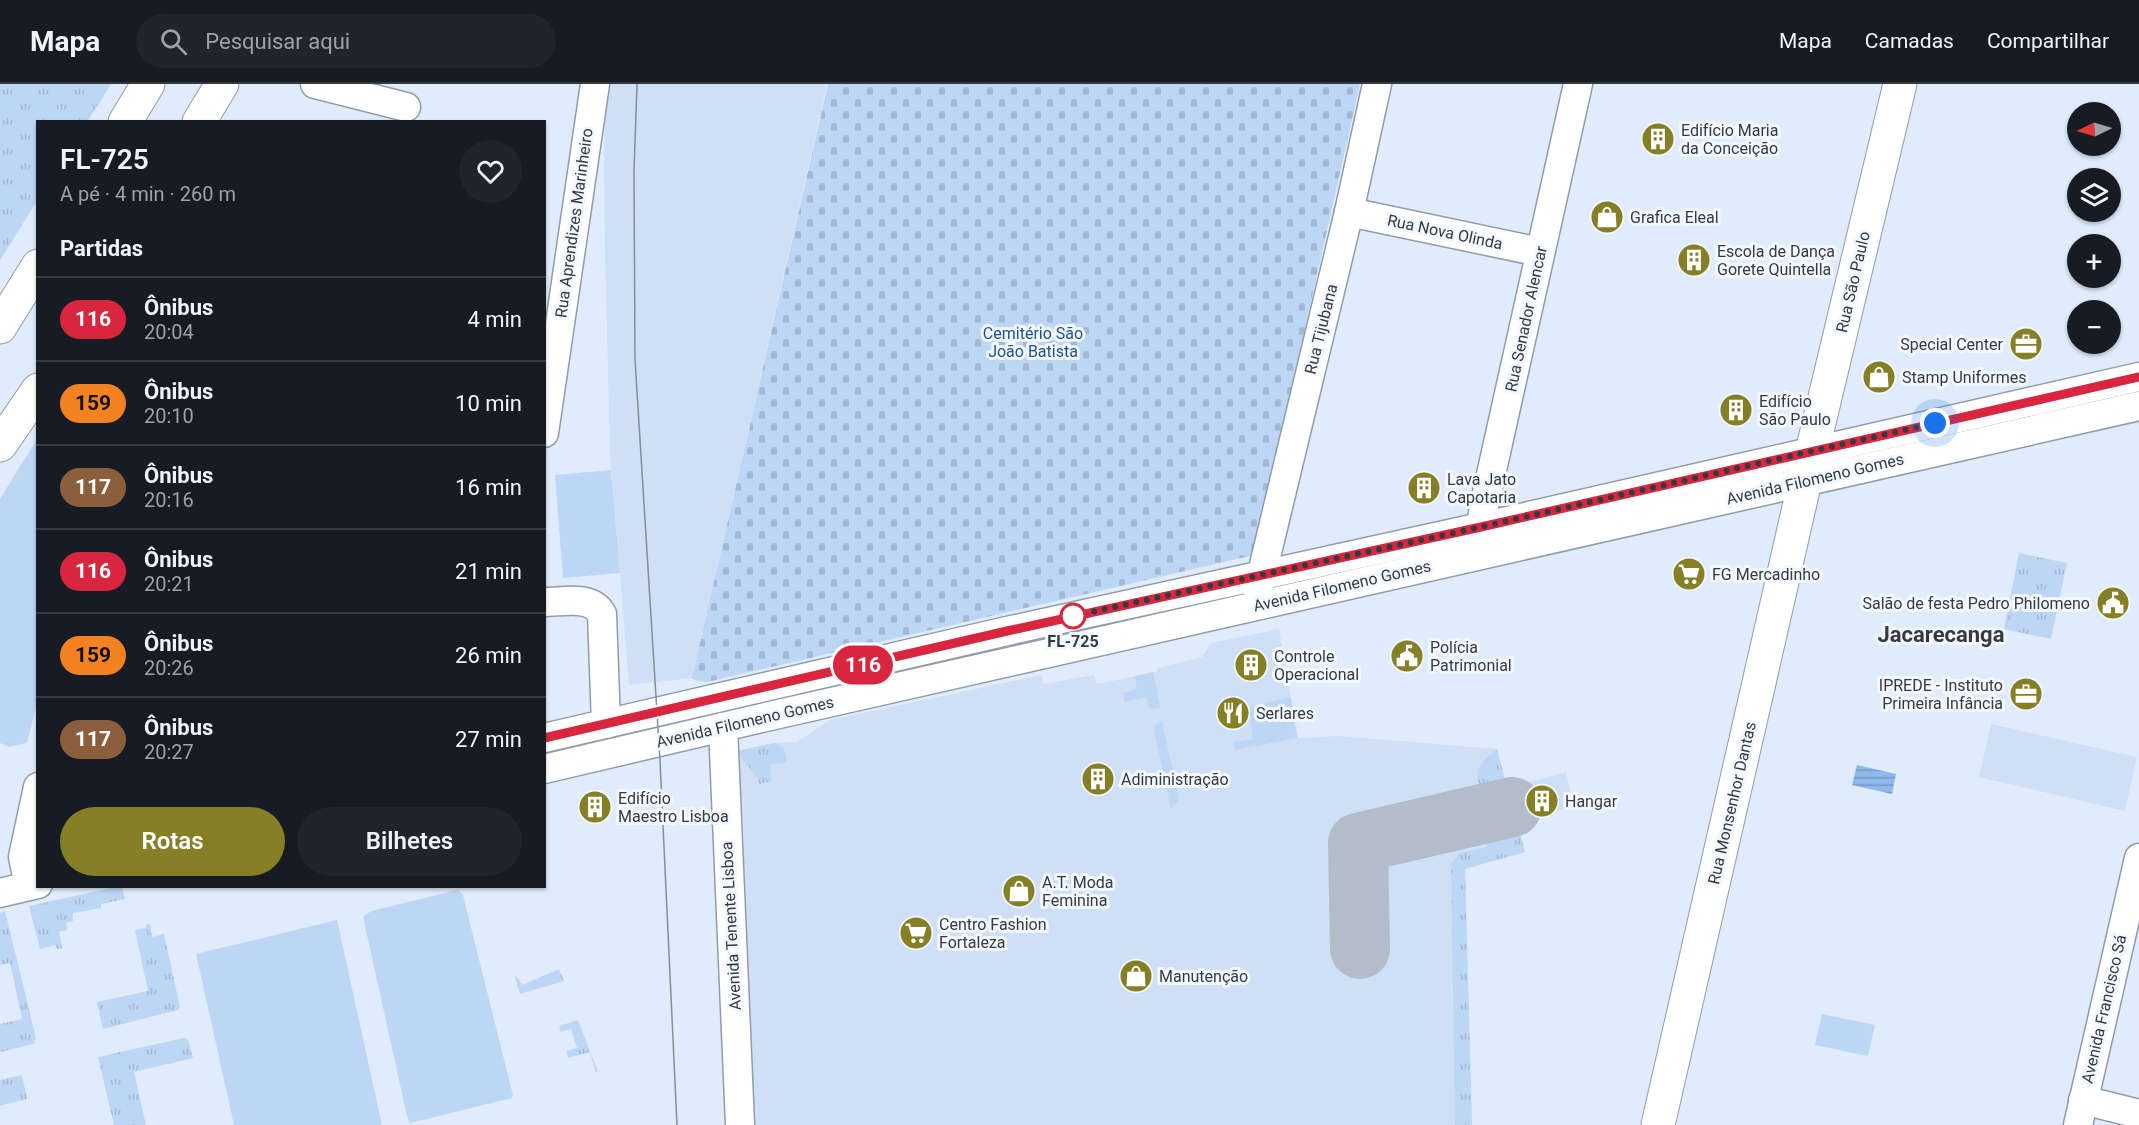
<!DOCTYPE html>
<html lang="pt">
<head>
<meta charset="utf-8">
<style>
	:root { --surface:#171b24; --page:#20242c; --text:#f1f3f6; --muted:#9ea1a6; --line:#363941; --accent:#857f26 }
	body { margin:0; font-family:Roboto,sans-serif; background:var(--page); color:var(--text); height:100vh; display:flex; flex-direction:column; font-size:22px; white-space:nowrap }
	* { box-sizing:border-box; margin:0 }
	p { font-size:20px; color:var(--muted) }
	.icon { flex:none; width:33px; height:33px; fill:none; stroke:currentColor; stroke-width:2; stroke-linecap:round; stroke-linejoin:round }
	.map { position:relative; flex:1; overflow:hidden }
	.drawer { position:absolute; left:36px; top:36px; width:510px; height:768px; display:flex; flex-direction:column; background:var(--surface); border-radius:0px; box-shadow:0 2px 4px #0004 }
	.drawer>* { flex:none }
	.badge { padding:0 12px; border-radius:20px; font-size:21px; line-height:39px }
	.needle { width:39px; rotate:265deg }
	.buttons { position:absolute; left:2067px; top:18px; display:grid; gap:12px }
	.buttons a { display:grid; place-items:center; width:54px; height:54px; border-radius:50%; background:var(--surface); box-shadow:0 2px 4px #0004; font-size:30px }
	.you { position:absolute; width:30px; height:30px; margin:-15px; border:4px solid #fff; border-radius:50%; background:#1a73e8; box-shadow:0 0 0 9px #1a73e833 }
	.map>.badge { position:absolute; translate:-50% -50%; box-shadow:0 0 0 3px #fff }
	h2 { padding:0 24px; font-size:22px; line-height:54px }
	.round { display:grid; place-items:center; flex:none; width:63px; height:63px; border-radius:32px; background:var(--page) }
	.summary { display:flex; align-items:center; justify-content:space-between; height:102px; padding:0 24px }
	h1 { font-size:28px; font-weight:600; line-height:45px }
	.action { display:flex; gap:12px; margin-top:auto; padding:12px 24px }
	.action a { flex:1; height:69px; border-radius:36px; background:var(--accent); color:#fff; font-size:24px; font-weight:600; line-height:69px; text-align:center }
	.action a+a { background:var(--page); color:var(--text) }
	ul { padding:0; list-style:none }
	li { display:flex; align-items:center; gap:18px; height:84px; padding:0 24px; border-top:2px solid var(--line) }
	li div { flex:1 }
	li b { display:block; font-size:22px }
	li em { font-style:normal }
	li .badge { min-width:66px; font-weight:700; text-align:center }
	header { display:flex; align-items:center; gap:36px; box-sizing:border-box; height:84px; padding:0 30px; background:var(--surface); border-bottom:2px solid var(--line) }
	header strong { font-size:28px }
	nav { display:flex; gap:33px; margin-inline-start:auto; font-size:21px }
	.search { width:420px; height:54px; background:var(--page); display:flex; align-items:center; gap:15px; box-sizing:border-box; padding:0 21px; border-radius:33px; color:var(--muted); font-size:22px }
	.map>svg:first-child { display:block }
	.built { fill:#cfdff5 }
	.grass { fill:url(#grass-tufts) }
	.cemetery { fill:url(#cemetery-stones) }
	.green { fill:#bdd6f5 }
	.water { fill:url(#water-rules) }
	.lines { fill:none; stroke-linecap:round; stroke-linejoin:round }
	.taxiway { stroke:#b3bdca; stroke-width:60 }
	.minor-casing { stroke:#919caa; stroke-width:31 }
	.major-casing { stroke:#919caa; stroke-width:35 }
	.minor { stroke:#fff; stroke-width:28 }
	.major { stroke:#fff; stroke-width:33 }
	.tram { stroke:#868e98; stroke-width:1.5 }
	.line-casing { stroke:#fff; stroke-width:14 }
	.line { stroke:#d7263d; stroke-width:9 }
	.walk { stroke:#363a40; stroke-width:6; stroke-dasharray:0 10.8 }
	.stop-dot { fill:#fff; stroke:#d7263d; stroke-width:3 }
	.labels { text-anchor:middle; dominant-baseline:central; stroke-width:6; stroke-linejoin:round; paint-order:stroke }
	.poi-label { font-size:16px; fill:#363a40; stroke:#f3f8fe; text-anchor:start }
	.street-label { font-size:16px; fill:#363a40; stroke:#f3f8fe }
	.park-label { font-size:16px; fill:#1d5290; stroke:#f3f8fe }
	.stop-label { font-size:16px; font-weight:bold; fill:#363a40; stroke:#f3f8fe }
	.district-label { font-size:22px; font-weight:bold; fill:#363a40; stroke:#f3f8fe }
</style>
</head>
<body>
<header>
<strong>Mapa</strong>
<div class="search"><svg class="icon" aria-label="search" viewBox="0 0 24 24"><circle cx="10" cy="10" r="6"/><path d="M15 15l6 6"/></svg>Pesquisar aqui</div>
<nav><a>Mapa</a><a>Camadas</a><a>Compartilhar</a></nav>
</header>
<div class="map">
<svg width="2139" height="1041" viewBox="0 0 2139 1041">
	<defs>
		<pattern id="grass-tufts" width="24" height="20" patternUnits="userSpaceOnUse" patternTransform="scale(1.5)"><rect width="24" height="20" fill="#bdd6f5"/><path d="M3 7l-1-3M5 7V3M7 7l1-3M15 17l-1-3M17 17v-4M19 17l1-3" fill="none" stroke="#a3b8d3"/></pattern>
		<pattern id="cemetery-stones" width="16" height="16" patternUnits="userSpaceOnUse" patternTransform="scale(1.5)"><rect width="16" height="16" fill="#bdd6f5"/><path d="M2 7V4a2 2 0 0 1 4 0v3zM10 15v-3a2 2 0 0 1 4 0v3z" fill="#a3b8d3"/></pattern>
		<pattern id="water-rules" width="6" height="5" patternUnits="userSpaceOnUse" patternTransform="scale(1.5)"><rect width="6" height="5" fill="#90b8ec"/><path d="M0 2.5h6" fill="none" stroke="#7697c1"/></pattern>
	</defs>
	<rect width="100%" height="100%" fill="#e0ecfb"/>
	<g class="built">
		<polygon points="606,0 827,0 692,594 629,601 610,368 605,169 604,84"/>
		<polygon points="1279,545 1298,654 1338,652 1497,665 1507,704 1566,688 1574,723 1517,738 1525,768 1465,784 1472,1041 753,1041 743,737 742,713 737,708 736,667 775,659 797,658 830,636 1042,591 1043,600 1094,591 1097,600 1157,588 1157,584 1202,573 1211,559"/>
		<polygon points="1991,640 2137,673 2125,727 1979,693"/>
	</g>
	<g class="grass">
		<polygon points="0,0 111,0 88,37 38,38 37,117 0,176"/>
		<polygon points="2019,469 2067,479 2051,555 2004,545"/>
		<polygon points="775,659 784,664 787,678 770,681 772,697 759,700 758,695 736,667"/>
		<path d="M1497,665l12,47 -27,7c-5,-31 -12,-33 15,-54z"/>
		<polygon points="1515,731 1525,768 1465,785 1472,1041 1455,1041 1451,781 1459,769 1487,763 1483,739"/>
		<polygon points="116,803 122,803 125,815 101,820 101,824 73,829 73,837 66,839 67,846 59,848 62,864 57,865 55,861 40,865 29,822"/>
		<polygon points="5,827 36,954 34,960 0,968 0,940 22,935 10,879 0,881 0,829"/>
		<polygon points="150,840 152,853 164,850 180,923 178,926 103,945 97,918 148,907 135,846 146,844 146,841"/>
		<polygon points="559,885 564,897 520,910 515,893 517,892 522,901"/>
		<polygon points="578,936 598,988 596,989 590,968 568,974 567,967 577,964 571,945 561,948 559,942"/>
		<polygon points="184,954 188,956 193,974 134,988 146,1041 114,1041 98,973"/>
		<polygon points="22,991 27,1015 0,1022 0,996"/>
	</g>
	<polygon class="cemetery" points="828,0 1360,0 1254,471 707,598 697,597 692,594"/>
	<g class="green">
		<polygon points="37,355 38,615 27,659 9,663 0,659 0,415"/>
		<polygon points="611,386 620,489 563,494 555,391"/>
		<polygon points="1153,588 1160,624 1153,625 1149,623 1146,613 1125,618 1123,609 1137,605 1135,592"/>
		<polygon points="1291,613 1297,654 1235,666 1234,658 1253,655 1250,632 1240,634 1239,626"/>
		<polygon points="1162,638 1179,715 1171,725 1154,646 1155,641"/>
		<polygon points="458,806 463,811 513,1011 512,1014 410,1039 407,1032 363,833 371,827"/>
		<polygon points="337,836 382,1041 234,1041 196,870"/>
		<polygon points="1822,930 1875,941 1868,972 1815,961"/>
	</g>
	<polygon class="water" points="1857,681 1896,690 1892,710 1852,701"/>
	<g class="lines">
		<polyline class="taxiway" points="1360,865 1358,759 1512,723"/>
		<defs>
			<g id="minor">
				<polyline points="315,0 406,23"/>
				<polyline points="1349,128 1540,168"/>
				<polyline points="544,349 595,0"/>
				<polyline points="1482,459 1481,443 1484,422 1578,0"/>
				<polyline points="1258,506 1349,128 1377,0"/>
				<path d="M544,518c20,0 47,-7 58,12l4,110"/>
				<polyline points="723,643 740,1041"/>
				<polyline points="544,654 1007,547 1481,443 2139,293"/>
				<polyline points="544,685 770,632 2139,322"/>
				<polyline points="29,802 23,773 38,703"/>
				<polyline points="0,809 38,800"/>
				<polyline points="2083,1016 2139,1030"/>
				<polyline points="2078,1041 2139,774"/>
			</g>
			<g id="major">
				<polyline points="125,38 148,0"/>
				<polyline points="199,38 222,0"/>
				<polyline points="0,243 38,182"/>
				<polyline points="0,361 38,306"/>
				<polyline points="1658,1041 1805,397 1900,0"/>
			</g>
		</defs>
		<use href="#minor" class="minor-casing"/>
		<use href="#major" class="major-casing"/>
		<use href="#minor" class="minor"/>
		<use href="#major" class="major"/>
		<polyline class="tram" points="637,0 634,87 635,275 660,677 677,1041"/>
	</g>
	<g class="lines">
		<defs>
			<polyline id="line" points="544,654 1007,547 1481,443 2139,293"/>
		</defs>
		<use href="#line" class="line-casing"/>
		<use href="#line" class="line"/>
		<polyline class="walk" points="1073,532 1481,443 1935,339"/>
	</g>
	<defs>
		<symbol id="building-disc" viewBox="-11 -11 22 22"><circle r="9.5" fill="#857f26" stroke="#f3f8fe"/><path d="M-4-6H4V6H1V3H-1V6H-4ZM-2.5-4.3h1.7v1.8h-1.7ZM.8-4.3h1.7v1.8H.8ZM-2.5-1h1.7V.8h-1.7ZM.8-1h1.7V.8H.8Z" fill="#fff"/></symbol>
		<symbol id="shop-disc" viewBox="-11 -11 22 22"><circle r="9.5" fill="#857f26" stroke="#f3f8fe"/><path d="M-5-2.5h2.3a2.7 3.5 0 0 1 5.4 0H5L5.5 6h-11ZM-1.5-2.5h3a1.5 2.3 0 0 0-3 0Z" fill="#fff"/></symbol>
		<symbol id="office-disc" viewBox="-11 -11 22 22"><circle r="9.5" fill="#857f26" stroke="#f3f8fe"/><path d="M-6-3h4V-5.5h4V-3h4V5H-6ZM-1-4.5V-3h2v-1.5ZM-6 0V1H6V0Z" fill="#fff"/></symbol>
		<symbol id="supermarket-disc" viewBox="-11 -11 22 22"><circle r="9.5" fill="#857f26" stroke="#f3f8fe"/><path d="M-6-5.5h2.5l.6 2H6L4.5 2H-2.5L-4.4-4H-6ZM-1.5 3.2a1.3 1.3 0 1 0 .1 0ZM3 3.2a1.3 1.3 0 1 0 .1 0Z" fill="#fff"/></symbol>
		<symbol id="civic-disc" viewBox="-11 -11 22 22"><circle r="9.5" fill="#857f26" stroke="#f3f8fe"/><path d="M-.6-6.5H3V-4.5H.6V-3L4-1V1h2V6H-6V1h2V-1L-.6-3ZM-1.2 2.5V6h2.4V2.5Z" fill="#fff"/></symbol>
		<symbol id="restaurant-disc" viewBox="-11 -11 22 22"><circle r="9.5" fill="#857f26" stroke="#f3f8fe"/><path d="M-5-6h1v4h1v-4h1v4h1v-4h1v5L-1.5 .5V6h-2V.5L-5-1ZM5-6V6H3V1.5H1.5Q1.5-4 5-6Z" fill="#fff"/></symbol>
	</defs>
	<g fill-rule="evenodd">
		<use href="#building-disc" x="1639" y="36" width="38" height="38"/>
		<use href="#shop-disc" x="1588" y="114" width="38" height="38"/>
		<use href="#building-disc" x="1675" y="157" width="38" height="38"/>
		<use href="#office-disc" x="2007" y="241" width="38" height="38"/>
		<use href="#shop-disc" x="1860" y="274" width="38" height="38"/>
		<use href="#building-disc" x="1717" y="307" width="38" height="38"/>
		<use href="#building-disc" x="1405" y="385" width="38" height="38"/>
		<use href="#supermarket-disc" x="1670" y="471" width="38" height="38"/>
		<use href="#civic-disc" x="2094" y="500" width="38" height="38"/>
		<use href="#civic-disc" x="1388" y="553" width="38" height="38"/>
		<use href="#building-disc" x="1232" y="562" width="38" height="38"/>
		<use href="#office-disc" x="2007" y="591" width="38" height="38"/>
		<use href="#restaurant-disc" x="1214" y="610" width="38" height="38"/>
		<use href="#building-disc" x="1079" y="676" width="38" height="38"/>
		<use href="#building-disc" x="1523" y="698" width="38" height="38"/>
		<use href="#building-disc" x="576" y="704" width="38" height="38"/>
		<use href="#shop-disc" x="1000" y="788" width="38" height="38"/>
		<use href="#supermarket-disc" x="897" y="830" width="38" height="38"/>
		<use href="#shop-disc" x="1117" y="873" width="38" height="38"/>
	</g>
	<circle class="stop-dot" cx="1073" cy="532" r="12"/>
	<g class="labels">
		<g class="poi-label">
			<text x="1681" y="46">Edifício Maria<tspan x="1681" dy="18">da Conceição</tspan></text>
			<text x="1630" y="133">Grafica Eleal</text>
			<text x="1717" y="167">Escola de Dança<tspan x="1717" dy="18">Gorete Quintella</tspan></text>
			<text x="2003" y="260" text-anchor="end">Special Center</text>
			<text x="1902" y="293">Stamp Uniformes</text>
			<text x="1759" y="317">Edifício<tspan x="1759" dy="18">São Paulo</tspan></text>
			<text x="1447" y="395">Lava Jato<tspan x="1447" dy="18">Capotaria</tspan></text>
			<text x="1712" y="490">FG Mercadinho</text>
			<text x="2090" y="519" text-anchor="end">Salão de festa Pedro Philomeno</text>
			<text x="1430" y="563">Polícia<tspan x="1430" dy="18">Patrimonial</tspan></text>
			<text x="1274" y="572">Controle<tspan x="1274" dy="18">Operacional</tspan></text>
			<text x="2003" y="601" text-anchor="end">IPREDE - Instituto<tspan x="2003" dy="18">Primeira Infância</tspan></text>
			<text x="1256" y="629">Serlares</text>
			<text x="1121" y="695">Adiministração</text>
			<text x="618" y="714">Edifício<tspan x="618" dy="18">Maestro Lisboa</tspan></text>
			<text x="1565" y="717">Hangar</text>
			<text x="1042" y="798">A.T. Moda<tspan x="1042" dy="18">Feminina</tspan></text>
			<text x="939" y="840">Centro Fashion<tspan x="939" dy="18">Fortaleza</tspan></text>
			<text x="1159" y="892">Manutenção</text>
		</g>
		<g class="street-label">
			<text transform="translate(574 139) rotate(-82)">Rua Aprendizes Marinheiro</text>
			<text transform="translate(1445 148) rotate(12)">Rua Nova Olinda</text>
			<text transform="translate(1853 198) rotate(-77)">Rua São Paulo</text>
			<text transform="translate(1526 235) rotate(-78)">Rua Senador Alencar</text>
			<text transform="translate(1321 245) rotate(-76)">Rua Tijubana</text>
			<text transform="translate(1815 395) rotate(-13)">Avenida Filomeno Gomes</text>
			<text transform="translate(1342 502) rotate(-13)">Avenida Filomeno Gomes</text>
			<text transform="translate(745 638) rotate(-13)">Avenida Filomeno Gomes</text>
			<text transform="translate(1732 719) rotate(-77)">Rua Monsenhor Dantas</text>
			<text transform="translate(731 842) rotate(-93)">Avenida Tenente Lisboa</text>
			<text transform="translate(2104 925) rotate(-77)">Avenida Francisco Sá</text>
		</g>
		<g class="park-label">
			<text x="1033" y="249">Cemitério São<tspan x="1033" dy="18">João Batista</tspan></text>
		</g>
		<g class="stop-label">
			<text x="1073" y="557">FL-725</text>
		</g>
		<g class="district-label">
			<text x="1941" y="550">Jacarecanga</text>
		</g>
	</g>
</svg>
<div class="buttons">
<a><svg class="needle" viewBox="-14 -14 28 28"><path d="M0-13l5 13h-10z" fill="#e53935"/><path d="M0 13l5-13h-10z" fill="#9ea1a6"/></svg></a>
<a><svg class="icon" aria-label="layers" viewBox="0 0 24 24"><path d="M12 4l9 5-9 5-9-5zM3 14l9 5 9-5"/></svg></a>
<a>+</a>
<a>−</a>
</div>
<div class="you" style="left:1935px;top:339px"></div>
<b class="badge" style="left:863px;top:581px;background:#d7263d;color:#fff">116</b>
<section class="drawer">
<div class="summary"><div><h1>FL-725</h1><p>A pé · 4 min · 260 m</p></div><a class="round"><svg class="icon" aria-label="heart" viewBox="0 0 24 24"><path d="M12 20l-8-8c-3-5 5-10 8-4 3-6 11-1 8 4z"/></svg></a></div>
<h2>Partidas</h2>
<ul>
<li><span class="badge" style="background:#d7263d;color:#fff">116</span><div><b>Ônibus</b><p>20:04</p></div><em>4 min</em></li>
<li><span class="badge" style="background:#f58220;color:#111">159</span><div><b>Ônibus</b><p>20:10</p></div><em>10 min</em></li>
<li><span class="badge" style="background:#8b5e3c;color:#fff">117</span><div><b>Ônibus</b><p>20:16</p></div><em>16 min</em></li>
<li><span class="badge" style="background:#d7263d;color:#fff">116</span><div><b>Ônibus</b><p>20:21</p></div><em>21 min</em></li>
<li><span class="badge" style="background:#f58220;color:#111">159</span><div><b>Ônibus</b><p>20:26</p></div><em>26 min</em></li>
<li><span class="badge" style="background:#8b5e3c;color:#fff">117</span><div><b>Ônibus</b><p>20:27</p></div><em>27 min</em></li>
</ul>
<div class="action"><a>Rotas</a><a>Bilhetes</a></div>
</section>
</div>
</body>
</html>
